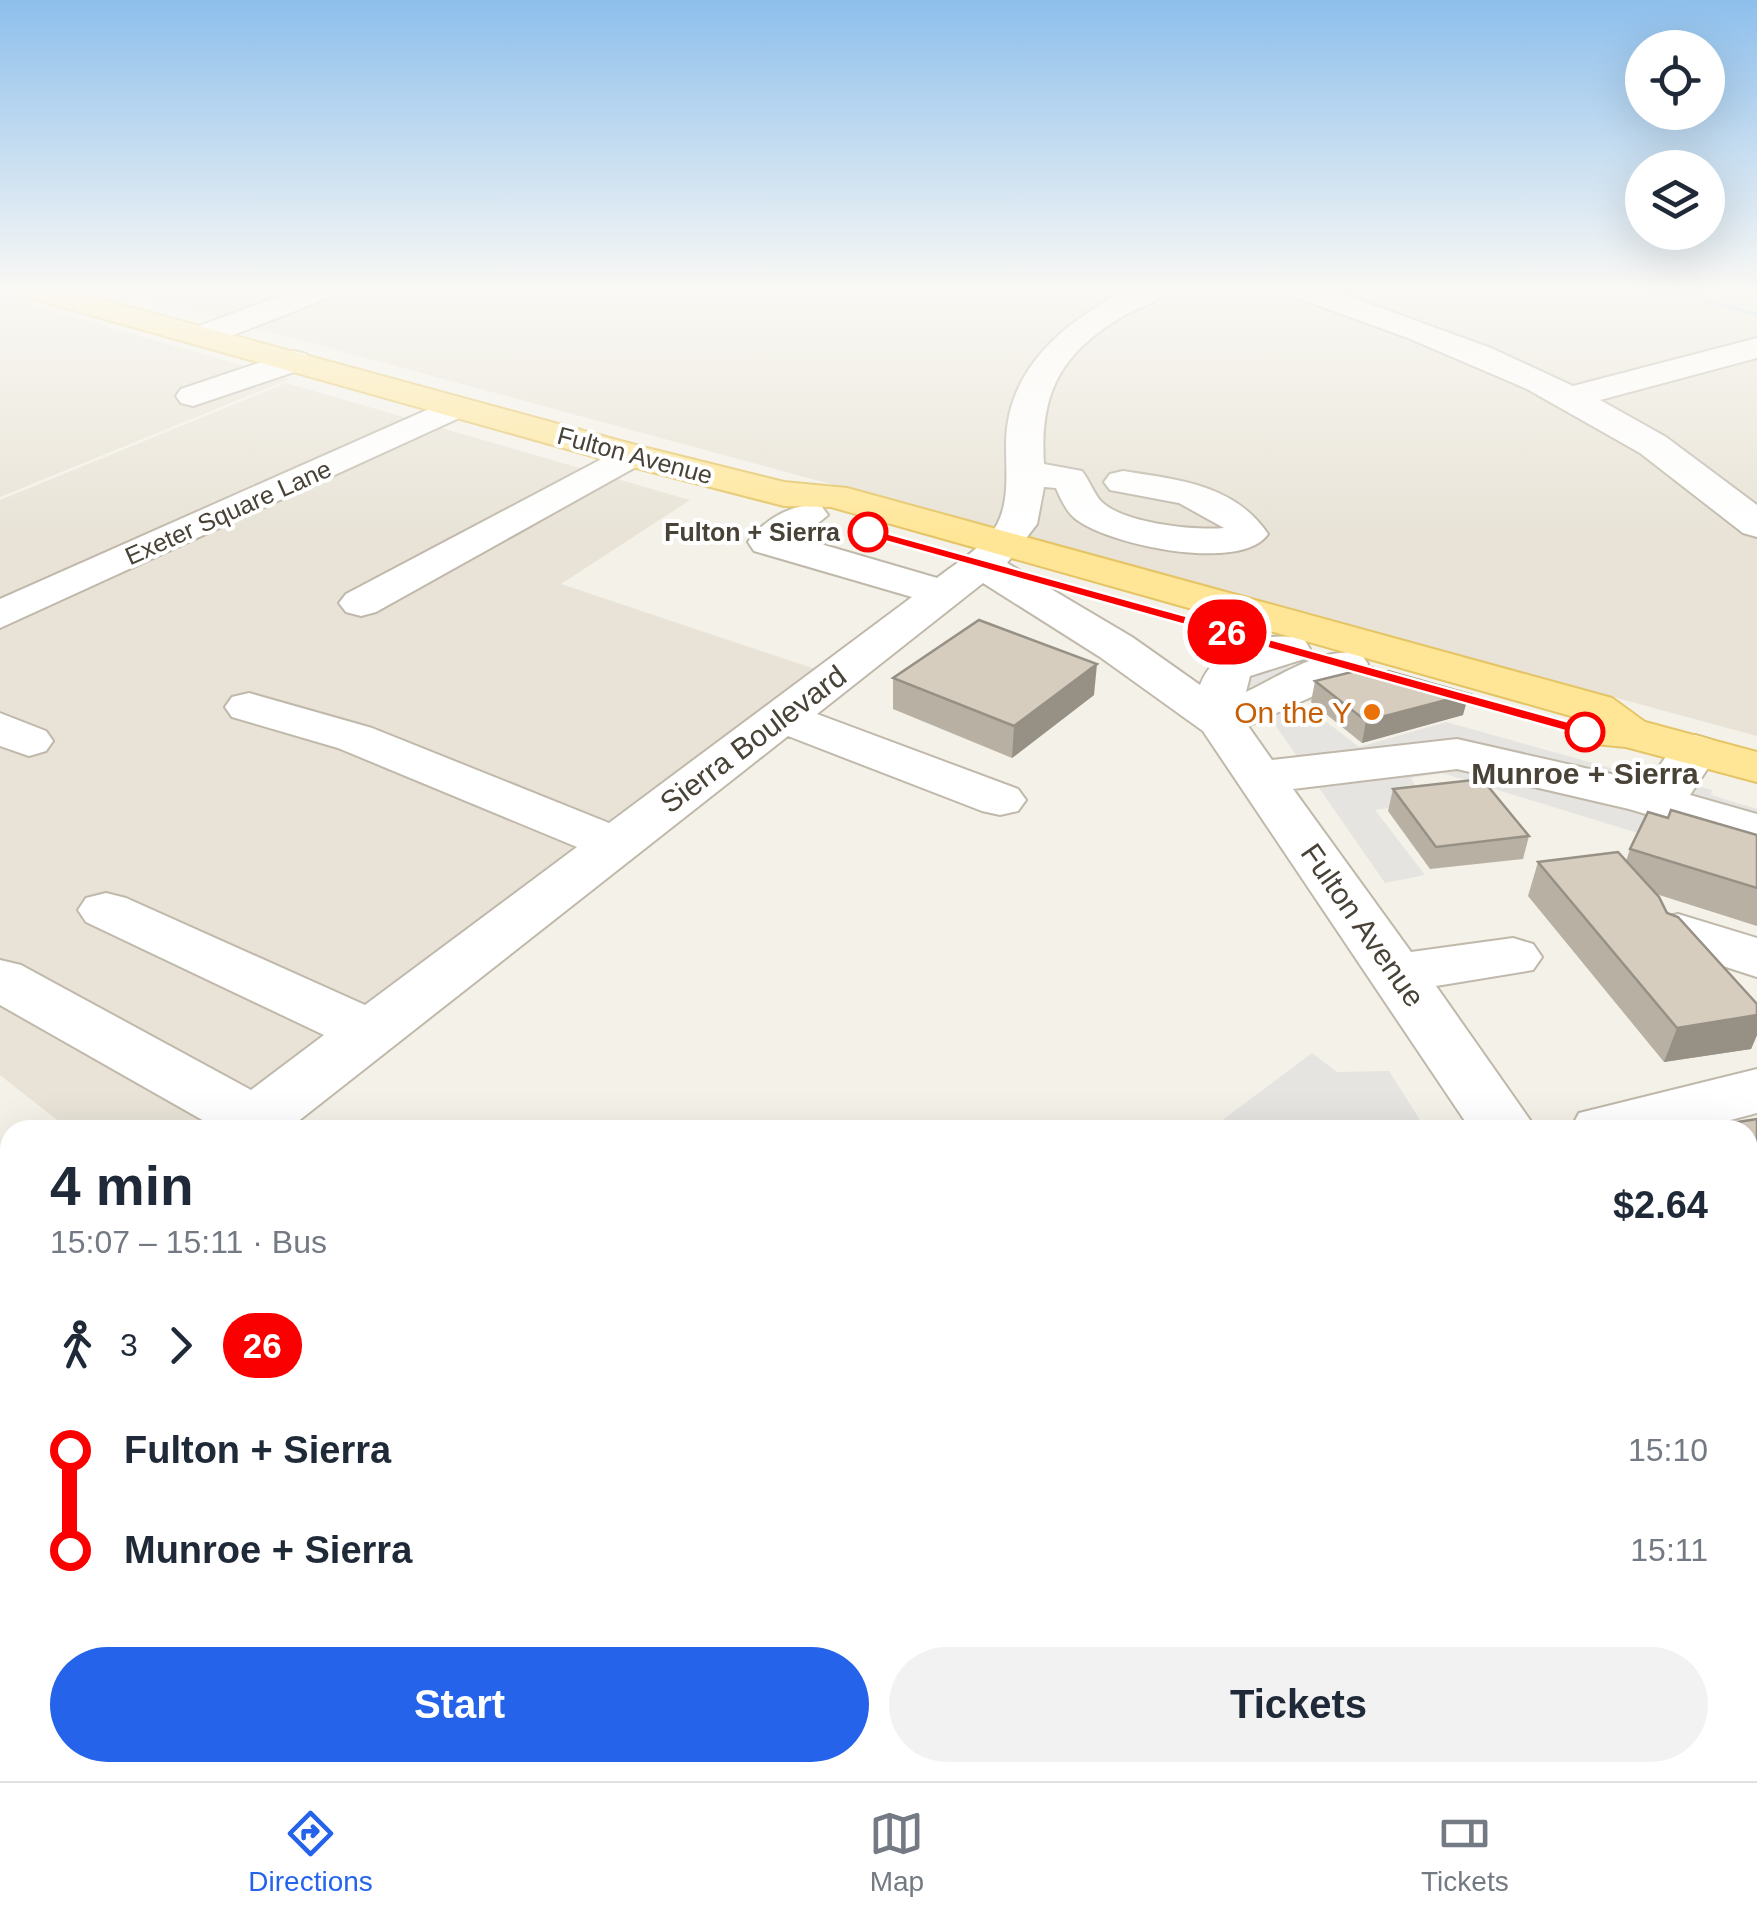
<!DOCTYPE html>
<html lang="en">
<head>
<meta charset="utf-8">
<style>
	:root { --surface:#fff; --page:#f2f2f3; --text:#1f2937; --muted:#747a83; --line:#e0e1e3; --accent:#2563eb }
	body { margin:0; font-family:Arial,sans-serif; background:var(--page); color:var(--text); height:100vh; display:flex; flex-direction:column; font-size:38px; white-space:nowrap }
	* { box-sizing:border-box; margin:0 }
	p { font-size:32px; color:var(--muted) }
	.icon { flex:none; width:55px; height:55px; fill:none; stroke:currentColor; stroke-width:2; stroke-linecap:round; stroke-linejoin:round }
	.map { position:relative; flex:1; overflow:hidden }
	.details { position:absolute; left:0px; top:1120px; width:1758px; height:662px; display:flex; flex-direction:column; background:var(--surface); border-radius:30px 30px 0 0; box-shadow:0 10px 40px #0002 }
	.details>* { flex:none }
	.badge { padding:0 20px; border-radius:32px; font-size:35px; line-height:65px }
	.tools { position:absolute; left:1625px; top:30px; display:grid; gap:20px }
	.tools a { display:grid; place-items:center; width:100px; height:100px; border-radius:50%; background:var(--surface); box-shadow:0 10px 40px #0002; font-size:50px }
	.map>.badge { position:absolute; translate:-50% -50%; box-shadow:0 0 0 5px #fff }
	.legs { display:flex; align-items:center; gap:15px; height:110px; padding:0 50px; font-size:32px }
	.legs p { margin-inline-start:auto }
	.summary { display:flex; align-items:center; justify-content:space-between; height:170px; padding:0 50px }
	h1 { font-size:55px; font-weight:600; line-height:75px }
	.button { display:flex; gap:20px; margin-top:auto; padding:20px 50px }
	.button a { flex:1; height:115px; border-radius:60px; background:var(--accent); color:#fff; font-size:40px; font-weight:600; line-height:115px; text-align:center }
	.button a+a { background:var(--page); color:var(--text) }
	ul { padding:0 50px; list-style:none }
	li { display:flex; align-items:center; gap:35px; height:100px; font-size:38px }
	li i { display:grid; place-items:center; width:15px; height:100%; margin:0 12px; background:currentColor }
	li i::after { content:''; width:25px; height:25px; margin:-12px; border:8px solid; border-radius:50%; background:var(--surface) }
	li p { margin-inline-start:auto }
	li:first-child i { background:linear-gradient(#0000 50%,currentColor 0) }
	li:last-child i { background:linear-gradient(currentColor 50%,#0000 0) }
	.tabs { display:flex; justify-content:space-around; align-items:center; height:140px; border-top:2px solid var(--line); background:var(--surface); font-size:28px; color:var(--muted) }
	.tabs a { display:grid; justify-items:center; gap:5px }
	.tabs .selected { color:var(--accent) }
	.map>svg:first-child { display:block }
	.residential { fill:#e8e3d6 }
	.parking { fill:#e6e4e0 }
	.lines { fill:none; stroke-linecap:round; stroke-linejoin:round }
	.stream { fill:#a4cff1; fill-rule:evenodd }
	.minor-casing { stroke:#c0b9ab; stroke-width:4 }
	.major-casing { stroke:#e5c465; stroke-width:4 }
	.minor { fill:#fff; fill-rule:evenodd }
	.major { fill:#ffe697; fill-rule:evenodd }
	.wall { fill:#b8b0a3 }
	.shaded-wall { fill:#969085 }
	.building { fill:#d6cdbe; stroke:#969085; stroke-width:2.5 }
	.line-1 { fill:#fa0000; stroke:#fff; stroke-width:2.5 }
	.stop-1-dot { fill:#fff; stroke:#fa0000; stroke-width:5 }
	.food-dot { fill:#e8710a; stroke:#fff; stroke-width:4 }
	.labels { text-anchor:middle; dominant-baseline:central; stroke-width:8; stroke-linejoin:round; paint-order:stroke }
	.far-street-label { font-size:25px; fill:#484237; stroke:#fff }
	.far-stop-label { font-size:25px; font-weight:bold; fill:#484237; stroke:#fff; text-anchor:end }
	.food-label { font-size:30px; fill:#c56008; stroke:#fff; text-anchor:end }
	.street-label { font-size:30px; fill:#484237; stroke:#fff }
	.stop-label { font-size:30px; font-weight:bold; fill:#484237; stroke:#fff }
</style>
</head>
<body>
<div class="map">
<svg width="1757" height="1781" viewBox="0 0 1757 1781">
	<rect width="100%" height="100%" fill="#f4f1e8"/>
	<g class="residential">
		<polygon points="105,287 1757,287 1757,736"/>
		<polygon points="0,296 290,379 0,497"/>
		<polygon points="286,383 690,500 561,584 815,669 196,1130 70,1130 0,1075 0,500"/>
		<polygon points="10,1358 10,1772 1392,1772 1407,1781 0,1781 0,1366"/>
	</g>
	<g class="parking">
		<polygon points="1281,665 1369,685 1302,703 1359,747 1446,722 1650,779 1654,774 1712,790 1711,795 1757,809 1757,839 1664,841 1442,773 1411,778 1425,803 1375,810 1425,875 1385,883 1253,693 1246,693 1243,685 1247,677"/>
		<polygon points="1312,1053 1337,1072 1389,1071 1420,1120 1351,1122 1342,1130 1209,1130"/>
	</g>
	<g class="lines">
		<polygon class="stream" points="1677,287 1685,287 1712,301 1757,312 1757,316 1708,303"/>
		<defs>
			<g id="minor">
				<polygon points="303,287 345,287 341,293 213,343 202,346 186,336 191,329"/>
				<path d="M1134,287h38c-10,14 -32,20 -47,28 -63,37 -86,76 -81,149l38,7c7,9 11,20 17,28 19,24 96,32 125,29l-45,-25 -69,-13 -6,-8 6,-8 13,-3c56,9 111,13 145,63 -27,39 -158,11 -191,-14 -10,-7 -16,-20 -21,-32l-12,-1 -7,37 -30,39 125,74 68,48c15,-39 65,-55 104,-46l6,10 -6,10 -54,17 -4,16c34,-16 78,-47 115,-38l7,10 -7,10 -113,52 24,34 185,-21 185,42 8,-2 28,-39 17,-5 17,5 8,10 -30,45 67,19v33l-128,-38 -172,-40 -164,20 118,163 102,-14 20,6 9,13 -9,13 -97,16 101,144h-66l-268,-399 -103,-74 -117,-74 -166,131 201,75 8,11 -8,11 -18,4 -18,-4 -194,-75 -501,394h-76l2,-4 -213,-121v-45l21,5 230,125 73,-55 -238,-113 -8,-12 8,-12 20,-5 20,5 239,107 212,-158 -239,-99 -106,-31 -7,-10 7,-10 17,-4 123,35 237,95 303,-226 -158,-46 -6,-9c15,-22 48,-42 74,-35l6,8 -28,23 137,40c19,-15 44,-29 58,-50 15,-24 11,-56 11,-83 0,-78 62,-127 128,-158z"/>
				<polygon points="1280,287 1323,287 1491,348 1573,386 1757,338 1757,358 1600,400 1666,437 1757,505 1757,537 1743,533 1640,453 1527,389 1408,338 1284,293"/>
				<polygon points="294,351 306,354 310,361 306,368 193,406 181,403 176,396 181,389"/>
				<polygon points="456,397 468,400 473,407 468,414 0,628 0,599"/>
				<polygon points="630,444 643,447 648,455 643,463 376,612 361,616 346,612 339,603 346,594"/>
				<polygon points="0,713 46,731 53,741 46,751 29,756 0,746"/>
				<polygon points="1678,914 1757,938 1757,977 1658,945 1650,932 1658,919"/>
				<polygon points="1757,1069 1757,1113 1693,1130 1570,1130 1579,1113"/>
				<polygon points="1757,1273 1757,1331 1748,1332 1748,1274"/>
				<polygon points="10,1279 10,1342 0,1346 0,1282"/>
				<polygon points="0,1371 10,1375 10,1444 0,1440"/>
				<polygon points="1748,1459 1757,1462 1757,1545 1748,1542"/>
				<polygon points="10,1733 10,1772 72,1772 68,1781 0,1781 0,1737"/>
				<polygon points="372,1772 468,1772 471,1781 376,1781"/>
			</g>
			<polygon id="major" points="8,287 56,287 643,447 784,482 847,488 1612,698 1645,722 1757,752 1757,782 1626,747 1573,742 1566,732 1578,718 831,507 784,506 617,463 12,293"/>
		</defs>
		<use href="#minor" class="minor-casing"/>
		<use href="#major" class="major-casing"/>
		<use href="#minor" class="minor"/>
		<use href="#major" class="major"/>
	</g>
	<g class="wall">
		<polygon points="1380,673 1463,715 1362,743 1311,702 1315,681"/>
		<polygon points="893,678 1094,695 1012,758 893,709"/>
		<polygon points="1393,789 1529,836 1523,859 1430,869 1388,811"/>
		<polygon points="1668,818 1757,835 1757,926 1656,894 1667,913 1757,1004 1757,1035 1751,1049 1664,1062 1528,896 1538,862 1626,861 1630,849"/>
		<polygon points="1757,1119 1757,1227 1748,1215 1748,1130 1735,1130 1738,1122"/>
	</g>
	<g class="shaded-wall">
		<polygon points="1097,664 1094,695 1012,758 1014,726"/>
		<polygon points="1469,694 1463,715 1362,743 1366,721"/>
		<polygon points="1757,1015 1757,1035 1751,1049 1664,1062 1677,1028"/>
	</g>
	<g class="building">
		<polygon points="979,620 1097,664 1014,726 893,678"/>
		<polygon points="1372,667 1380,673 1388,671 1469,694 1366,721 1315,681"/>
		<polygon points="1482,779 1529,836 1436,847 1393,789"/>
		<polygon points="1671,810 1757,835 1757,888 1630,849 1648,812 1668,818"/>
		<polygon points="1618,852 1659,897 1667,913 1678,917 1757,1004 1757,1015 1677,1028 1538,862"/>
		<polygon points="1757,1119 1757,1145 1748,1133 1748,1130 1745,1130 1738,1122"/>
		<polygon points="1757,1154 1757,1170 1748,1159 1748,1155"/>
	</g>
	<linearGradient id="sky" x2="0" y2="1"><stop stop-color="#8dbfec"/><stop offset="0.54" stop-color="#faf9f5"/><stop offset="1" stop-color="#faf9f5" stop-opacity="0"/></linearGradient>
	<rect width="1757" height="536" fill="url(#sky)"/>
	<polygon class="line-1" points="868,528 1591,728 1594,732 1579,735 863,535"/>
	<g class="stop-1-dot">
		<circle cx="868" cy="532" r="18"/>
		<circle cx="1585" cy="732" r="18"/>
	</g>
	<circle class="food-dot" cx="1372" cy="712" r="10"/>
	<g class="labels">
		<g class="far-street-label">
			<text transform="translate(635 455) rotate(15)">Fulton Avenue</text>
			<text transform="translate(228 512) rotate(-24)">Exeter Square Lane</text>
		</g>
		<g class="far-stop-label">
			<text x="840" y="532">Fulton + Sierra</text>
		</g>
		<g class="food-label">
			<text x="1352" y="712">On the Y</text>
		</g>
		<g class="street-label">
			<text transform="translate(753 739) rotate(-37)">Sierra Boulevard</text>
			<text transform="translate(1363 925) rotate(55)">Fulton Avenue</text>
		</g>
		<g class="stop-label">
			<text x="1585" y="773">Munroe + Sierra</text>
		</g>
	</g>
</svg>
<div class="tools">
<a><svg class="icon" aria-label="locate" viewBox="0 0 24 24"><circle cx="12" cy="12" r="6"/><path d="M12 2v4M12 18v4M2 12h4M18 12h4"/></svg></a>
<a><svg class="icon" aria-label="layers" viewBox="0 0 24 24"><path d="M12 4l9 5-9 5-9-5zM3 14l9 5 9-5"/></svg></a>
</div>
<b class="badge" style="left:1227px;top:632px;background:#fa0000;color:#fff">26</b>
<section class="details">
<div class="summary"><div><h1>4 min</h1><p>15:07 – 15:11 · Bus</p></div><b>$2.64</b></div>
<div class="legs"><svg class="icon" aria-label="walk" viewBox="0 0 24 24"><circle cx="13" cy="4" r="2"/><path d="M13 8l-2 6 4 7M11 14l-3 7M7 12l3-4h3l4 4"/></svg>3<svg class="icon" aria-label="forward" viewBox="0 0 24 24"><path d="M9 5l7 7-7 7"/></svg><b class="badge" style="background:#fa0000;color:#fff">26</b></div>
<ul>
<li><i style="color:#fa0000"></i><b>Fulton + Sierra</b><p>15:10</p></li>
<li><i style="color:#fa0000"></i><b>Munroe + Sierra</b><p>15:11</p></li>
</ul>
<div class="button"><a>Start</a><a>Tickets</a></div>
</section>
</div>
<nav class="tabs">
<a class="selected"><svg class="icon" aria-label="directions" viewBox="0 0 24 24"><path d="M12 3l9 9-9 9-9-9zM9 14v-3h6M13 9l2 2-2 2"/></svg>Directions</a>
<a><svg class="icon" aria-label="map" viewBox="0 0 24 24"><path d="M3 6l6-2 6 2 6-2v14l-6 2-6-2-6 2zM9 4v14M15 6v14"/></svg>Map</a>
<a><svg class="icon" aria-label="tickets" viewBox="0 0 24 24"><path d="M3 7h18v10H3zM15 7v10"/></svg>Tickets</a>
</nav>
</body>
</html>
